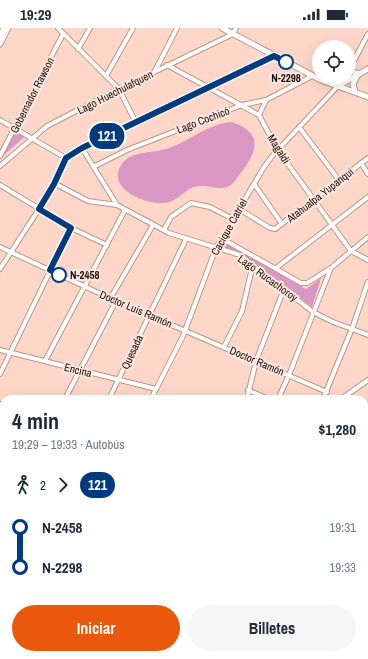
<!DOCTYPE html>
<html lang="es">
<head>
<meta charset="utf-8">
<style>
	:root { --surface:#fff; --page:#f6f6f7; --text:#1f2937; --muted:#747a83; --accent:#ea580c }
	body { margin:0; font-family:"Archivo Narrow",sans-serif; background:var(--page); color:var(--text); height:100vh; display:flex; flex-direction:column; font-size:15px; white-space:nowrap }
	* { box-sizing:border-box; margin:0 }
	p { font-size:13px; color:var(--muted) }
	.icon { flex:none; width:22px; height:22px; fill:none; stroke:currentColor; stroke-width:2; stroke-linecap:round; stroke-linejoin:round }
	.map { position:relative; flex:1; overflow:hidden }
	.sheet { position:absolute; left:0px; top:367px; width:368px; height:264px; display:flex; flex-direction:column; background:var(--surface); border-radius:12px 12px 0 0; box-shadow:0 4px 16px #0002 }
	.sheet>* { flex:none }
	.badge { padding:0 8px; border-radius:13px; font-size:14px; line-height:26px }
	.controls { position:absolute; left:312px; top:12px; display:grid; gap:8px }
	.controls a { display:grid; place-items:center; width:44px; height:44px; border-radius:50%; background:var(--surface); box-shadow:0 4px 16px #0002; font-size:20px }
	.map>.badge { position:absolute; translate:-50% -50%; box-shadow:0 0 0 2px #fff }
	.legs { display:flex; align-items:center; gap:6px; height:44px; padding:0 12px; font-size:13px }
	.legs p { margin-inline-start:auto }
	.head { display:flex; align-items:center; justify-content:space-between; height:68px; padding:0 12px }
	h1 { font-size:22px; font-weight:700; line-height:30px }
	.button { display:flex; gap:8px; margin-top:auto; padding:8px 12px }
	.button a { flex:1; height:46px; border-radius:24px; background:var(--accent); color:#fff; font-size:16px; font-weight:700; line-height:46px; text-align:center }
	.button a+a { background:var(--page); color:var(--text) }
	ul { padding:0 12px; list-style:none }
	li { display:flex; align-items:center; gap:14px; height:40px; font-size:15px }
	li i { display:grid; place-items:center; width:6px; height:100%; margin:0 5px; background:currentColor }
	li i::after { content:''; width:10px; height:10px; margin:-5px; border:3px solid; border-radius:50%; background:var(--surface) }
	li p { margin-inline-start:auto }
	li:first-child i { background:linear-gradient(#0000 50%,currentColor 0) }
	li:last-child i { background:linear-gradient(currentColor 50%,#0000 0) }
	.status { display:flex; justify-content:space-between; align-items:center; height:28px; padding:0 20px; background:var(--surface); direction:ltr }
	.status svg { height:11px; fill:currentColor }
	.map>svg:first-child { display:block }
	.green { fill:#db97c3 }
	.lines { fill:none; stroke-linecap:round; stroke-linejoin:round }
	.minor-casing { stroke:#c19383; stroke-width:6 }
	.major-casing { stroke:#c19383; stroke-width:7 }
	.minor { stroke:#fff; stroke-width:4 }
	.major { stroke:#fff; stroke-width:5 }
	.line-1-casing { stroke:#fff; stroke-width:9 }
	.line-1 { stroke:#003b80; stroke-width:6 }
	.stop-1-dot { fill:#fff; stroke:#003b80; stroke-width:2 }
	.labels { text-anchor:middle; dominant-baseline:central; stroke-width:4; stroke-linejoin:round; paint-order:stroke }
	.stop-label { font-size:11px; font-weight:bold; fill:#1f0f09; stroke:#fde9e2 }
	.street-label { font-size:11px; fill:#1f0f09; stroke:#fde9e2 }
</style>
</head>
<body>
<div class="status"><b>19:29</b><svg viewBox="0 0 49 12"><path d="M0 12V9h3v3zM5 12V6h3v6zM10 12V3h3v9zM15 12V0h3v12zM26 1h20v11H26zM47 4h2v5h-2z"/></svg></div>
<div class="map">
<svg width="368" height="631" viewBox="0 0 368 631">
	<rect width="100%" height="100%" fill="#fed7c9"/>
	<g class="green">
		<path d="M232,94c29,10 27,26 11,48 -4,5 -9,14 -14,16 -8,5 -18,0 -27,0 -16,0 -19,11 -32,16 -18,6 -65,-12 -49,-37 8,-13 27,-12 41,-15 25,-6 43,-26 70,-28z"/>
		<polygon points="15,104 24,109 2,129"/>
		<polygon points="223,214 306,261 321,250 312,279 243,226 220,219"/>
		<polygon points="368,493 368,574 364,580 364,495"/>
		<polygon points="316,627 358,627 355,631 316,631"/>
	</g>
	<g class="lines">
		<defs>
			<g id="minor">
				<polyline points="58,0 119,61 136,95"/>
				<polyline points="78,21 90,0"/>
				<polyline points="167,37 259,87 277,121 351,223 368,232"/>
				<polyline points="350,40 352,44 360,45"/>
				<polyline points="349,42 368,6"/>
				<polyline points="155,43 177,0"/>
				<polyline points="106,48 133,0"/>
				<polyline points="259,87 266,72"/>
				<polyline points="0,92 66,130"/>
				<polyline points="299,99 339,152"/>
				<polyline points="82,120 117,177 169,205 240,227 313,284 333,294 368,307"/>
				<polyline points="0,128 63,6"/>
				<polyline points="361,135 368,146"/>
				<polyline points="0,138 47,98 119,61 233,6 236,0"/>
				<polyline points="95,138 127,122 242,77 266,72 312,48"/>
				<polyline points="54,155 88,173 117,177"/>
				<polyline points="254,156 282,196"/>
				<polyline points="0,157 71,200 107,217"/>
				<polyline points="239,181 270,200 275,201 368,130"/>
				<polyline points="164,202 171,189 191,175 210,179 233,191"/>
				<polyline points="221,210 301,255 307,255 331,240"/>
				<polyline points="0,219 116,273 327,364"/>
				<polyline points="276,240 368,169"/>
				<polyline points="0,241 39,181 54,155 66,130 82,120 274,28"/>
				<polyline points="110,271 153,197"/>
				<polyline points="224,319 242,283 253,236"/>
				<polyline points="0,322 156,361"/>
				<polyline points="45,333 125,182"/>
				<polyline points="0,346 71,200"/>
				<polyline points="248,362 268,371"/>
				<polyline points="65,371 116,273"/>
				<polyline points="109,371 186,211"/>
				<polyline points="151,371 183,308 216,220 264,139 273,127 338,58 344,49"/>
				<polyline points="247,371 256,333 284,261"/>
				<polyline points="278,371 289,347 331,240 368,209"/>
				<polyline points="323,371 353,298 368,254"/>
				<polyline points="341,371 368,352"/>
				<polyline points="0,376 4,378"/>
				<polyline points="364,386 368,382"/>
				<polyline points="0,388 4,390"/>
				<polyline points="364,404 368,406"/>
				<polyline points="364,433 368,433"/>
				<polyline points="364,459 368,461"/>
				<polyline points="0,473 4,475"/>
				<polyline points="0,501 4,492"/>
				<polyline points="0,532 4,534"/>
				<polyline points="0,548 4,541"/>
				<polyline points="286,627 304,631"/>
				<polyline points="17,631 19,627"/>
				<polyline points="105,631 107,627"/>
				<polyline points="147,631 149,627"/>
				<polyline points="190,631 192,627"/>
			</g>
			<g id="major">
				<polyline points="222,0 321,52 368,69"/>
				<polyline points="0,8 4,0"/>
				<polyline points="0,16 8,0"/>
				<polyline points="338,58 368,41"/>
				<polyline points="355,64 353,56 357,48"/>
				<polyline points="364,483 368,481"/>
				<polyline points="364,488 368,486"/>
				<polyline points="0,592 4,594"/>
				<polyline points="0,602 4,604"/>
				<polyline points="38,627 44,631"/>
				<polyline points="55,627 61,631"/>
				<polyline points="307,627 308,631"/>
				<polyline points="311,627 312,631"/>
			</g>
		</defs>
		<use href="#minor" class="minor-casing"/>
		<use href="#major" class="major-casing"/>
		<use href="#minor" class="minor"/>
		<use href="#major" class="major"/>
	</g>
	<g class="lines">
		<defs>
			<polyline id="line-1" points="59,247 50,242 71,200 39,181 54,156 66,130 82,120 274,28 286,34"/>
		</defs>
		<use href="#line-1" class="line-1-casing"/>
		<use href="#line-1" class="line-1"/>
	</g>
	<g class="stop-1-dot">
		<circle cx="286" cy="34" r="7"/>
		<circle cx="59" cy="247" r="7"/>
	</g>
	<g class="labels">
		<g class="stop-label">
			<text x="286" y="50">N-2298</text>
			<text x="70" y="247" text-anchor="start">N-2458</text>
		</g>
		<g class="street-label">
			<text transform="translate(115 64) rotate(-27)">Lago Huechulafquen</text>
			<text transform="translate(32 67) rotate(-63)">Gobernador Rawson</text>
			<text transform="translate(203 92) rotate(-21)">Lago Cochicó</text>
			<text transform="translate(279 121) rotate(58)">Magaldi</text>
			<text transform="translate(320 167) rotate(-38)">Atahualpa Yupanqui</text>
			<text transform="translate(229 199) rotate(-61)">Cacique Catriel</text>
			<text transform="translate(268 250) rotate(36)">Lago Rucachoroy</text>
			<text transform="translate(136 281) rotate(23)">Doctor Luis Ramón</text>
			<text transform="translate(132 324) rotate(-65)">Quesada</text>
			<text transform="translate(257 333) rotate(23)">Doctor Ramón</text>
			<text transform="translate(78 342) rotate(14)">Encina</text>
		</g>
	</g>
</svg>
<div class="controls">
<a><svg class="icon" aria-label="locate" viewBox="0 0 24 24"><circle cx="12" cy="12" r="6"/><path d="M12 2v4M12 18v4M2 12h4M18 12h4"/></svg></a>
</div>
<b class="badge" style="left:107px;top:108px;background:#003b80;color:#fff">121</b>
<section class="sheet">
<div class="head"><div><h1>4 min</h1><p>19:29 – 19:33 · Autobús</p></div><b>$1,280</b></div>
<div class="legs"><svg class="icon" aria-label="walk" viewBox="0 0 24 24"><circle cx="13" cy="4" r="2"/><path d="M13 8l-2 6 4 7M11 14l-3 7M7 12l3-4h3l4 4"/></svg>2<svg class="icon" aria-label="forward" viewBox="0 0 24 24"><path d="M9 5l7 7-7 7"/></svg><b class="badge" style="background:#003b80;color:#fff">121</b></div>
<ul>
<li><i style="color:#003b80"></i><b>N-2458</b><p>19:31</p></li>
<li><i style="color:#003b80"></i><b>N-2298</b><p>19:33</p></li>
</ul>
<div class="button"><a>Iniciar</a><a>Billetes</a></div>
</section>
</div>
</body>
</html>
